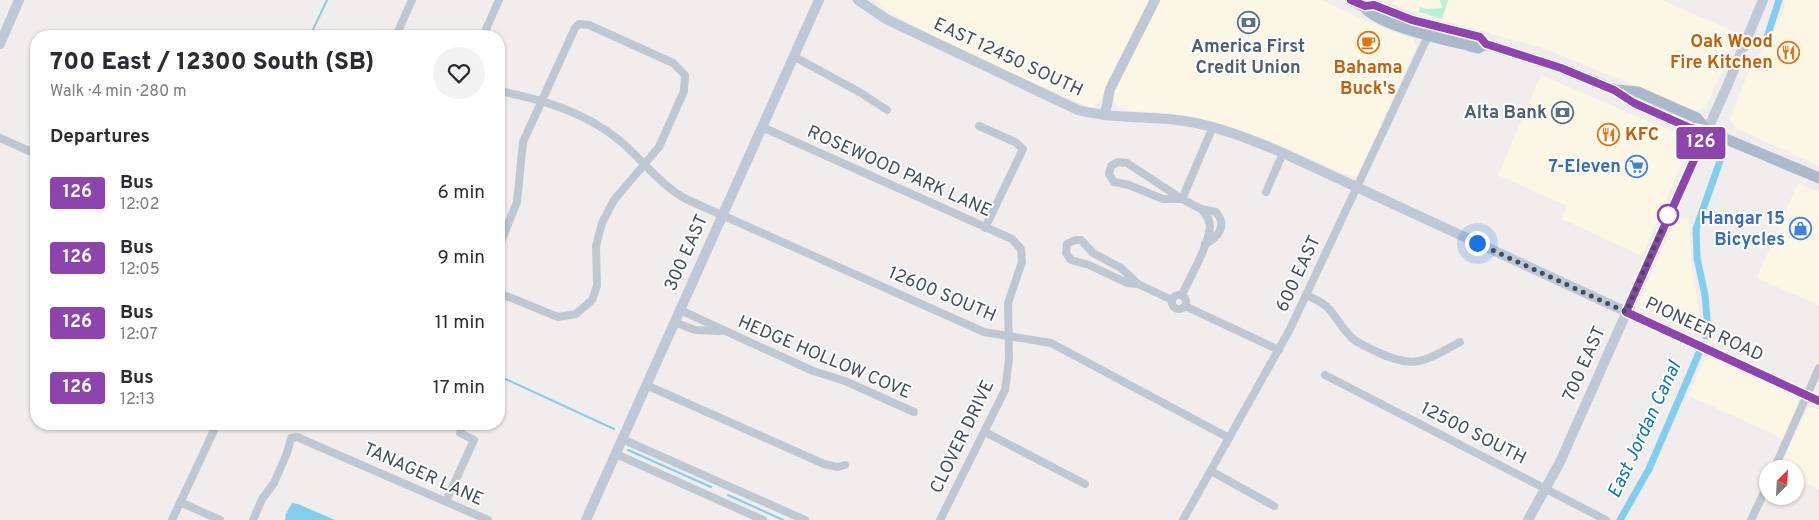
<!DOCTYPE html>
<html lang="en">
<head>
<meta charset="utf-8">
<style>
	:root { --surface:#fff; --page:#f2f2f3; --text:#2b2b33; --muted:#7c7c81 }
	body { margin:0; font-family:Overpass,sans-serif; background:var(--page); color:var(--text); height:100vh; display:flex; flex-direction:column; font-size:19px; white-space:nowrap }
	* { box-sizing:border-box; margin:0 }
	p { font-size:16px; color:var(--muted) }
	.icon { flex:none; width:28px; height:28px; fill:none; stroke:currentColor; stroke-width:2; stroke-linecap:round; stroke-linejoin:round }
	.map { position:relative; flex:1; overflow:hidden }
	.drawer { position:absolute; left:30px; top:30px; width:475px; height:400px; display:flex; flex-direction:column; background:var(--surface); border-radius:20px; box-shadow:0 1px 4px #0004 }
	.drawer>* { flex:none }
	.badge { padding:0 10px; border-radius:4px; font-size:18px; line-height:32px }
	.needle { width:32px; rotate:24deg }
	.fabs { position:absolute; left:1759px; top:460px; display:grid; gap:10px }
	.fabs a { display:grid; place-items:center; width:45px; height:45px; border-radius:50%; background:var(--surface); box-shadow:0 1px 4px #0004; font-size:25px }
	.you { position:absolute; width:25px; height:25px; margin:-12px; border:4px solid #fff; border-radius:50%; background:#1a73e8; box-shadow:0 0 0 8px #1a73e833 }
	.map>.badge { position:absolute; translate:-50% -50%; box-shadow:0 0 0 2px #fff }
	h2 { padding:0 20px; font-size:19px; line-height:45px }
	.round { display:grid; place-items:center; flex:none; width:52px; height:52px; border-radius:26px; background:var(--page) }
	.head { display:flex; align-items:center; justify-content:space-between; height:85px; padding:0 20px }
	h1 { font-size:24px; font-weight:800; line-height:38px }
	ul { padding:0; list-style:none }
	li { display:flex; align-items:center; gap:15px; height:65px; padding:0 20px }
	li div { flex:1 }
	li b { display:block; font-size:19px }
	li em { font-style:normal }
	li .badge { min-width:55px; font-weight:700; text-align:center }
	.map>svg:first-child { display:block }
	.commercial { fill:#fcf7e4 }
	.green { fill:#b8f0d3 }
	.water { fill:#83ceef }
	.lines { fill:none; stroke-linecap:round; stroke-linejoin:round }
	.stream { stroke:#83ceef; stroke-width:2 }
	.canal { stroke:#83ceef; stroke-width:7 }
	.street { stroke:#bfc7d3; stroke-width:8 }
	.secondary { stroke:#bec8d7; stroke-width:10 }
	.primary { stroke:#abb9cd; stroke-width:11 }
	.line-casing { stroke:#fff; stroke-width:11 }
	.line { stroke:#8e44ad; stroke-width:8 }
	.walk { stroke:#444e5b; stroke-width:5; stroke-dasharray:0 9 }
	.stop-dot { fill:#fff; stroke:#8e44ad; stroke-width:2.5 }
	.labels { text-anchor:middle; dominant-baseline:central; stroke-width:4; stroke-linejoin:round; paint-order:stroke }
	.food-label { font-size:18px; font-weight:bold; fill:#c56008; stroke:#fff; text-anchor:end }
	.service-label { font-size:18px; font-weight:bold; fill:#4e5e75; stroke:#fff }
	.street-label { font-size:18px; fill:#444e5b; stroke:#fff }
	.shop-label { font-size:18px; font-weight:bold; fill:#366cbe; stroke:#fff; text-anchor:end }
	.water-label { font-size:19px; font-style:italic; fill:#067aac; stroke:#fff }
</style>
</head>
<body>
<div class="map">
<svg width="1819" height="520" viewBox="0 0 1819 520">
	<rect width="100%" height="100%" fill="#f0edec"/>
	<g class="commercial">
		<polygon points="876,0 1149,0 1100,100 1094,106 1089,107 975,57 910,24 891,13"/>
		<polygon points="1160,0 1322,0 1371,23 1413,39 1416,47 1359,176 1351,177 1270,141 1226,126 1170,113 1128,111 1118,107 1113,99 1115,89"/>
		<polygon points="1382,0 1662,0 1739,34 1707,104 1702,109 1695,111 1546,49 1423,15"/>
		<polygon points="1785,0 1819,0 1819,166 1736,128 1730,119 1753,61 1756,62 1765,41 1769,42 1784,9"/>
		<polygon points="1541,75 1683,136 1687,141 1688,150 1642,256 1562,219 1567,206 1498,175"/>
		<polygon points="1798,183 1819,192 1819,305 1757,278"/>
		<polygon points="1676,217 1689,219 1691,262 1700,317 1694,334 1641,308 1638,303"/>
		<polygon points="1707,356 1799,399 1799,403 1783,439 1688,395"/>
		<polygon points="1810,407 1819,409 1819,489 1795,478 1795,469 1779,469 1806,411"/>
	</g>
	<polygon class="green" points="1440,0 1448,0 1442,19 1419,12 1420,7 1426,9 1442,8"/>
	<polygon class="water" points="292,503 298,504 335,520 285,520 286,514"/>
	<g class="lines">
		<g class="stream">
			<polyline points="310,36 327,0"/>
			<polyline points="499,376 614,429"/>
			<polyline points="628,450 711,487"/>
			<polyline points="728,495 783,520"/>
		</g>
		<g class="canal">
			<polyline points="1766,40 1779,0"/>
			<polyline points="1706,336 1708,331 1705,295 1697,258 1696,229 1721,158"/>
			<polyline points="1620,520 1649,469 1699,353"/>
		</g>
		<g class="street">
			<polyline points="396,36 412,0"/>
			<polyline points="483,36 499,0"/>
			<polyline points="793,56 861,93 887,110"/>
			<path d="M499,91c42,8 86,21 120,49 23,19 41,45 67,59l298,133 67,11 178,95"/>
			<polyline points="979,126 1015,142 1023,149 985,228"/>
			<polyline points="762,127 1012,239 1021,249 1022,262 1008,303 1009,359 1005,390 940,520"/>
			<polyline points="0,138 36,154"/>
			<polyline points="1266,192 1283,153"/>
			<path d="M1182,199h-19l-34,-14 -15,-3 -5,-8 2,-8 7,-4 9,1 55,36 19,10 15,3c12,14 2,25 -11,32"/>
			<polyline points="1182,199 1212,129"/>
			<polyline points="499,247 517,202 523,142 575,28 579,24 589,25 673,63 685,75 684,91 659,147 614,200 602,223 596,246 597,286 592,300 576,314 558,317 499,293"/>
			<polyline points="1138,284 1121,268 1093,253 1081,240 1075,240 1067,244 1066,253 1071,260 1089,265 1127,283 1138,284 1172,300"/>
			<circle cx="1179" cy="302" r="7"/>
			<path d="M1182,295c8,-18 27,-50 28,-69 0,-7 -5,-12 -9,-17"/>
			<path d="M1306,295c31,13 24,20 44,41 7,8 18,11 27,16 39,18 47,9 83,-10"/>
			<polyline points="1185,306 1279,350"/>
			<polyline points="680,310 813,371 845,381 914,412"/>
			<polyline points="674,322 695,330 720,331"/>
			<polyline points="1325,375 1606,520"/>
			<polyline points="646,385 824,464 838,467 845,465"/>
			<polyline points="985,432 1085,484"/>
			<polyline points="622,439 805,520"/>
			<polyline points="616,454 763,520"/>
			<polyline points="1774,469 1819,368"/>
			<polyline points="1211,471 1274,506"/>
			<polyline points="446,501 474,440 460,433 463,424"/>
			<polyline points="180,502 220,520"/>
			<polyline points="172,520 217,424"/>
			<polyline points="253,520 262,499 274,483 287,453 291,438 297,437 488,520"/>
			<polyline points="1183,520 1290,329 1429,34"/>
			<polyline points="1751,520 1768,484"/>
		</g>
		<g class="secondary">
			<path d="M858,0l28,19 192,91c35,9 71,6 107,11 33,5 67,19 98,32l536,248"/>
			<polyline points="0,44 19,0"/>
			<polyline points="1105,115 1110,89 1155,0"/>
			<polyline points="586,520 819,0"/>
			<polyline points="1528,520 1560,462 1728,84 1763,0"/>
		</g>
		<g class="primary">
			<polyline points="1351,0 1365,7 1374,5 1412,20 1480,37 1486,44 1561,68 1615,90 1634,103 1692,129 1707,131 1819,178"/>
			<path d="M1365,7c12,19 88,34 113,41l8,-4"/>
			<polyline points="1616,90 1638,92 1681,111 1697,118 1707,131"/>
		</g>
	</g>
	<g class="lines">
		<defs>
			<polyline id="line" points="1351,0 1365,6 1374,5 1412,20 1480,37 1486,44 1561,68 1614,90 1634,103 1690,128 1707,131 1626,312 1819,401"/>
		</defs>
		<use href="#line" class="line-casing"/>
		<use href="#line" class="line"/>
		<polyline class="walk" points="1477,243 1626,312 1668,215"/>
	</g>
	<defs>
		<symbol id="bank-ring" viewBox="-11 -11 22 22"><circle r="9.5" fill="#fff" stroke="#5c6f8a" stroke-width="1.5"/><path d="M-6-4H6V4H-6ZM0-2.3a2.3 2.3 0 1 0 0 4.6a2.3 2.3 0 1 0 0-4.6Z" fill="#5c6f8a"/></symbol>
		<symbol id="cafe-ring" viewBox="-11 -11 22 22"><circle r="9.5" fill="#fff" stroke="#e8710a" stroke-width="1.5"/><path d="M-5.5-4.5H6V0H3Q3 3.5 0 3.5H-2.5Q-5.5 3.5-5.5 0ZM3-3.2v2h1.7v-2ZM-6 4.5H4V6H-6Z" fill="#e8710a"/></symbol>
		<symbol id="restaurant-ring" viewBox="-11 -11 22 22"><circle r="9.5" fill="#fff" stroke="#e8710a" stroke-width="1.5"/><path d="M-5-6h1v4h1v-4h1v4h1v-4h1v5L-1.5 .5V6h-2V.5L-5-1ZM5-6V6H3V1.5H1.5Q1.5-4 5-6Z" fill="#e8710a"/></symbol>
		<symbol id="supermarket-ring" viewBox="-11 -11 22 22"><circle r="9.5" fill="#fff" stroke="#3f7fe0" stroke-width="1.5"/><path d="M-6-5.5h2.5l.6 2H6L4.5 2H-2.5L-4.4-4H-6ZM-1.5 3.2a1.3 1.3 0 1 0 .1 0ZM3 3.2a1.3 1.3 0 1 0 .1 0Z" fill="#3f7fe0"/></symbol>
		<symbol id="shop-ring" viewBox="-11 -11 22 22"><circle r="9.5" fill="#fff" stroke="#3f7fe0" stroke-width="1.5"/><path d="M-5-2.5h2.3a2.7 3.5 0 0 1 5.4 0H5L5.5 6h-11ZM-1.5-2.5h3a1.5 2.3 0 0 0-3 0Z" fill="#3f7fe0"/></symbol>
	</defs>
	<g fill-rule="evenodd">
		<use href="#bank-ring" x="1236" y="10" width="25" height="25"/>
		<use href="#cafe-ring" x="1356" y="30" width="25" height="25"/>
		<use href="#restaurant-ring" x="1776" y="40" width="25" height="25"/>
		<use href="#bank-ring" x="1550" y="100" width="25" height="25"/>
		<use href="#restaurant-ring" x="1596" y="122" width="25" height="25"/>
		<use href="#supermarket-ring" x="1624" y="154" width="25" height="25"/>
		<use href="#shop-ring" x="1788" y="216" width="25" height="25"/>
	</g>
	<circle class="stop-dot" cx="1668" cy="215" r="10"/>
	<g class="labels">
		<g class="food-label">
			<text x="1773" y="42">Oak Wood<tspan x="1773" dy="21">Fire Kitchen</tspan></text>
			<text x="1368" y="68" text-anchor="middle">Bahama<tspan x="1368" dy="21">Buck's</tspan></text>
			<text x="1625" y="135" text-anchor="start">KFC</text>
		</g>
		<g class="service-label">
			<text x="1248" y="47">America First<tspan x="1248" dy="21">Credit Union</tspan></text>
			<text x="1547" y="113" text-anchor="end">Alta Bank</text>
		</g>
		<g class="street-label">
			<text transform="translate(1008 58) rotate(25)">EAST 12450 SOUTH</text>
			<text transform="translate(899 172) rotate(24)">ROSEWOOD PARK LANE</text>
			<text transform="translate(687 253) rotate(-66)">300 EAST</text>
			<text transform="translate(1299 274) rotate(-65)">600 EAST</text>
			<text transform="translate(942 295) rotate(23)">12600 SOUTH</text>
			<text transform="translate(1704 330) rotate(25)">PIONEER ROAD</text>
			<text transform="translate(824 358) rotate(23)">HEDGE HOLLOW COVE</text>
			<text transform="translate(1585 364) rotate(-66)">700 EAST</text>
			<text transform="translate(1473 434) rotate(27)">12500 SOUTH</text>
			<text transform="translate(963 437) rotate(-64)">CLOVER DRIVE</text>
			<text transform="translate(423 475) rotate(24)">TANAGER LANE</text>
		</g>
		<g class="shop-label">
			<text x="1621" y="167">7-Eleven</text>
			<text x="1785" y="219">Hangar 15<tspan x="1785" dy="21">Bicycles</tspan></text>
		</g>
		<g class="water-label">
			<text transform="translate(1645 430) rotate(-65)">East Jordan Canal</text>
		</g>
	</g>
</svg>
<div class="fabs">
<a><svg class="needle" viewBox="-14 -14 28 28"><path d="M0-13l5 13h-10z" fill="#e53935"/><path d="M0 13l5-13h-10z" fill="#7c7c81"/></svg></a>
</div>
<div class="you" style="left:1477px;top:243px"></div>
<b class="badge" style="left:1701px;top:143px;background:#8e44ad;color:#fff">126</b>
<section class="drawer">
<div class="head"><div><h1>700 East / 12300 South (SB)</h1><p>Walk · 4 min · 280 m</p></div><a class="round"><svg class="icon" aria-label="heart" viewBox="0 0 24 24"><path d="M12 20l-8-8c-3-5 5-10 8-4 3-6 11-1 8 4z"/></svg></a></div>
<h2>Departures</h2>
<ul>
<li><span class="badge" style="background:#8e44ad;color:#fff">126</span><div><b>Bus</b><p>12:02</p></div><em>6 min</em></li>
<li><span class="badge" style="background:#8e44ad;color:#fff">126</span><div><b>Bus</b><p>12:05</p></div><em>9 min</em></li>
<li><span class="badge" style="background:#8e44ad;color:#fff">126</span><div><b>Bus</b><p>12:07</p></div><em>11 min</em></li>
<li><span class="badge" style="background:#8e44ad;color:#fff">126</span><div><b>Bus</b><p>12:13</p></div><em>17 min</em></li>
</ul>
</section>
</div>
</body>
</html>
